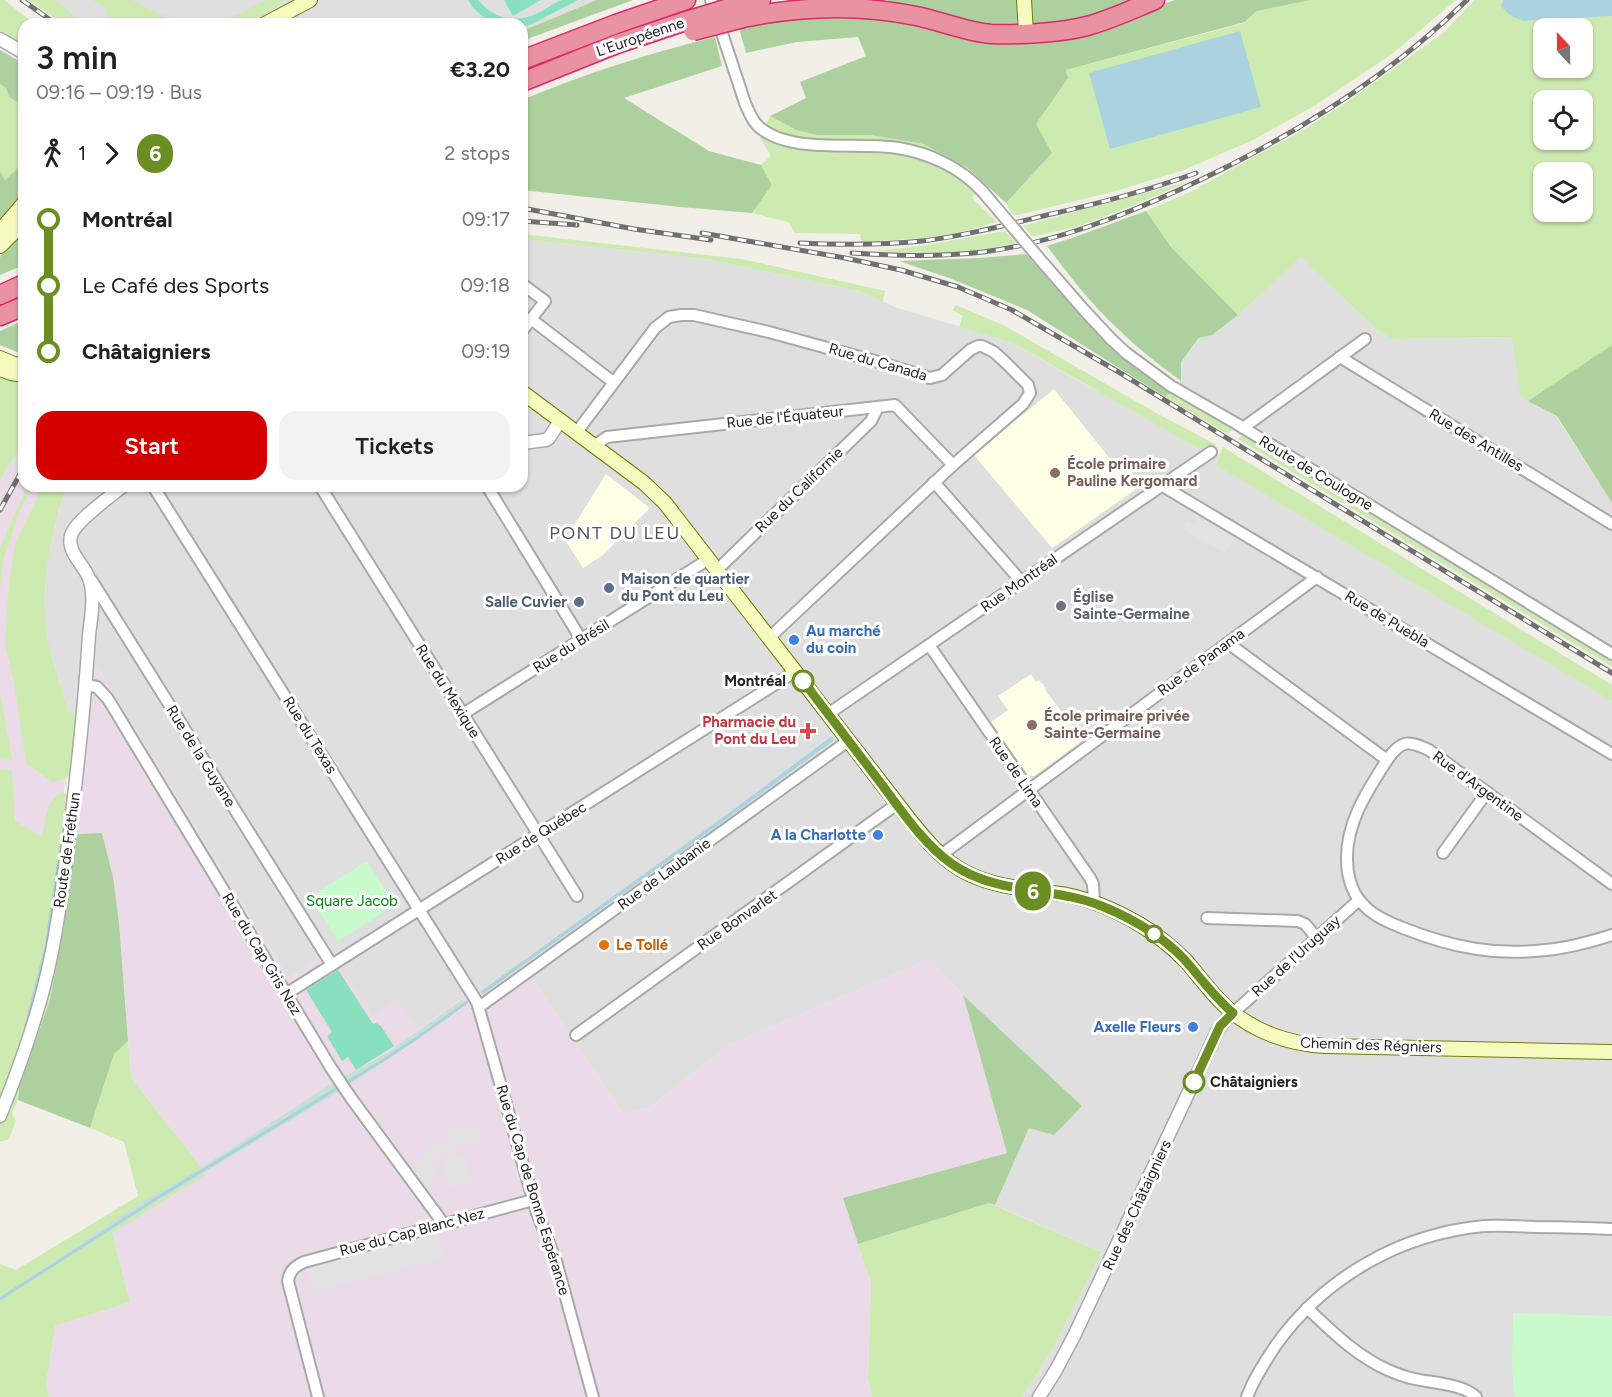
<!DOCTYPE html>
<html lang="en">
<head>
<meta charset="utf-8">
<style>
	:root { --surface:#fff; --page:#f2f2f2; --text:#222; --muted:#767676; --accent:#d40000 }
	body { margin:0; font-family:Figtree,sans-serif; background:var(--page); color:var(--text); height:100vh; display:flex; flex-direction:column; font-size:22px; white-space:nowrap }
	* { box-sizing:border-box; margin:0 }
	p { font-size:20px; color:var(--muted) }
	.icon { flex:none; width:33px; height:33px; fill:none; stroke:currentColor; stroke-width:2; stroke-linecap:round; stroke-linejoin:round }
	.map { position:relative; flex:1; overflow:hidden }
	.side { position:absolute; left:18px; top:18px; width:510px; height:474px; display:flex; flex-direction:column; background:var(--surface); border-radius:18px; box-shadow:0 2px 4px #0004 }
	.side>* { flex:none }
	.badge { padding:0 12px; border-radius:20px; font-size:21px; line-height:39px }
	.needle { width:39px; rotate:338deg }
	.fabs { position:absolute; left:1533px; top:18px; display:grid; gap:12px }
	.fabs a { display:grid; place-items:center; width:60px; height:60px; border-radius:12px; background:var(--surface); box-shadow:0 2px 4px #0004; font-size:30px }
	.map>.badge { position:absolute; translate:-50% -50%; box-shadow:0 0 0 3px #fff }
	.legs { display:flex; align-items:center; gap:9px; height:66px; padding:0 18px; font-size:20px }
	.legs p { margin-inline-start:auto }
	.overview { display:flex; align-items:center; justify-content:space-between; height:102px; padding:0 18px }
	h1 { font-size:33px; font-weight:600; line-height:45px }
	.action { display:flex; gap:12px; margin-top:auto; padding:12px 18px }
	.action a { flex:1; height:69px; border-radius:18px; background:var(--accent); color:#fff; font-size:24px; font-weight:600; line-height:69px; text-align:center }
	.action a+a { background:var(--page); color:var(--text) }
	ul { padding:0 18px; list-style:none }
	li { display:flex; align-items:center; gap:21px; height:66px; font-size:22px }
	li i { display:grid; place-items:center; width:9px; height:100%; margin:0 8px; background:currentColor }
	li i::after { content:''; width:15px; height:15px; margin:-8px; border:4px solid; border-radius:50%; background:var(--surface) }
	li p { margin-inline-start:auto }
	li:first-child i { background:linear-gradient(#0000 50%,currentColor 0) }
	li:last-child i { background:linear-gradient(currentColor 50%,#0000 0) }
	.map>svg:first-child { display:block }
	.residential { fill:#e0dfdf }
	.industrial { fill:#ebdbe8 }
	.education { fill:#ffffe5 }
	.grass { fill:#cdebb0; fill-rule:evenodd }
	.forest { fill:#add19e }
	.wetland { fill:#c6e0d4 }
	.park { fill:#c8facc }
	.pitch { fill:#88e0be }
	.parking { fill:#e2e2e2 }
	.water { fill:#aad3df }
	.pier { fill:#fff }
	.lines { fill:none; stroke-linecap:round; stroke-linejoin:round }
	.stream { stroke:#aad3df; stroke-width:3 }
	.minor-casing { stroke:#a9a9a9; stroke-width:14 }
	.tertiary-casing { stroke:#a9a9a9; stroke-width:15 }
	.secondary-casing { stroke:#707d05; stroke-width:16 }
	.motorway-casing { stroke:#dc2a67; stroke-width:21 }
	.minor { stroke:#fff; stroke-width:10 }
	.tertiary { stroke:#fff; stroke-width:12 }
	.secondary { stroke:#f7fabf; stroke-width:14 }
	.motorway { stroke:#e892a2; stroke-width:18 }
	.rail-casing { stroke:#707070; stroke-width:5 }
	.rail { stroke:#fff; stroke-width:3; stroke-dasharray:9; stroke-linecap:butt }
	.minor-bridge-casing { stroke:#a9a9a9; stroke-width:14; stroke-linecap:butt }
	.motorway-bridge-casing { stroke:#dc2a67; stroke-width:21; stroke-linecap:butt }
	.minor-bridge { stroke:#fff; stroke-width:10 }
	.motorway-bridge { stroke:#e892a2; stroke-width:18 }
	.line-1-casing { stroke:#fff; stroke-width:14 }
	.line-1 { stroke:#6b8e23; stroke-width:9 }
	.education-dot { fill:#8d6e63; stroke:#fff; stroke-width:2 }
	.service-dot { fill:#5c6f8a; stroke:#fff; stroke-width:2 }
	.worship-dot { fill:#6b7280; stroke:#fff; stroke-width:2 }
	.shop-dot { fill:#3f7fe0; stroke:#fff; stroke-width:2 }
	.stop-1-dot { fill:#fff; stroke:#6b8e23; stroke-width:3 }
	.health-dot { fill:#e0444e; stroke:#fff; stroke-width:2 }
	.food-dot { fill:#e8710a; stroke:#fff; stroke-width:2 }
	.labels { text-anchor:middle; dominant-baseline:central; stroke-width:6; stroke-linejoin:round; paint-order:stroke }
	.street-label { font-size:15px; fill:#222; stroke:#fff }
	.education-label { font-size:15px; font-weight:bold; fill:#785e54; stroke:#fff; text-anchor:start }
	.service-label { font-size:15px; font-weight:bold; fill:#4e5e75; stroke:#fff; text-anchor:start }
	.worship-label { font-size:15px; font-weight:bold; fill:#5b616d; stroke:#fff; text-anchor:start }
	.shop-label { font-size:15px; font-weight:bold; fill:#366cbe; stroke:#fff; text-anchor:end }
	.stop-label { font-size:15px; font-weight:bold; fill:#222; stroke:#fff; text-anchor:end }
	.health-label { font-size:15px; font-weight:bold; fill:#be3a42; stroke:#fff; text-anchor:end }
	.park-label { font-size:15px; fill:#0c8416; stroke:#fff }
	.food-label { font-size:15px; font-weight:bold; fill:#c56008; stroke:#fff; text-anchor:start }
	.quarter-label { font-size:18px; letter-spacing:1.5px; fill:#555; stroke:#fff }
</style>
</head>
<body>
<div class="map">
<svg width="1612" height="1397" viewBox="0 0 1612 1397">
	<rect width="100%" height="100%" fill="#f2efe9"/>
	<g class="residential">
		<polygon points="46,0 597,0 527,29 522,29 522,24 84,24"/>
		<polygon points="522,239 700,258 859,291 895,307 1013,343 1082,383 1204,445 1612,693 1612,1397 1022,1397 1052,1350 1102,1252 995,1205 1029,1128 1082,1106 963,995 930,959 729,1045 649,1108 623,1113 534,981 463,998 417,1030 372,1016 330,951 288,978 94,662 79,717 68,711 48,643 44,614 47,558 66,486 522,486"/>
		<polygon points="1301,256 1375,328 1391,339 1513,337 1520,396 1556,416 1612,503 1612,662 1172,392 1180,381 1181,362 1200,338 1212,335 1238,315"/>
	</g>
	<polygon class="industrial" points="24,445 24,486 66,486 47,558 44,614 48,643 68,711 78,717 81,663 94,662 288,978 330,950 372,1016 399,999 417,1030 463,998 534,981 623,1113 649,1108 729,1045 930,959 963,995 1007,1153 843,1198 871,1282 868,1378 872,1397 49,1397 46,1385 55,1325 130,1302 112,1233 198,1163 131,1078 119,922 113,877 102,833 64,834 77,728 37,920 0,1039 0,481 5,471"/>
	<g class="education">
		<polygon points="1054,389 1135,490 1052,548 974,455"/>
		<polygon points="606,474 650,508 603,555 583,568 565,540"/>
		<polygon points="1031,674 1036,682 1039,680 1041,683 1042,683 1046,688 1045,690 1083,740 1034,776 1028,775 991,722 1008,710 998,696"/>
	</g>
	<g class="grass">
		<polygon points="0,0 4,0 35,24 24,24 24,44 0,30"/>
		<polygon points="28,0 55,0 84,24 63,24"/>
		<polygon points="92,0 132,0 179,24 110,24 106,19 108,9"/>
		<polygon points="266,0 286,0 249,24 218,24"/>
		<polygon points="1311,0 1456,0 1392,54 1316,105 1253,140 1181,171 1112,192 1013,216 1006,203 1052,153 1035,124 1068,78 1066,70 1245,23 1257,11"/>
		<path d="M1475,0h28l-2,6 22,15 89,-5v329l-84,56 -8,-5 -8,-59 -121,2 -16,-11 -74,-71 -63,58 -66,-67 -26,-37 44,-19 115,-63 45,-29 93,-67zM1544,28h38v40h-38zM1544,100h38v40h-38zM1544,172h38v40h-38z"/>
		<polygon points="0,84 6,88 9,97 24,106 24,162 5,180 0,171"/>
		<path d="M770,116l26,14 20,5h54l53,9 45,24 22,20 -19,9 26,25c-11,2 -21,7 -32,9 -34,8 -69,9 -104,11l-1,-8 -65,-1 -7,-11 -36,-9 20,-28 -11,-20 10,-9 -11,-18z"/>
		<polygon points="1190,181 1139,203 1080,226 1031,237 1022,226"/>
		<path d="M1005,231l11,12c-47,12 -95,10 -142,8l47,-5z"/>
		<polygon points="522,234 742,259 885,291 883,302 859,291 700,258 522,239"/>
		<polygon points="956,305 1005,326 1158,414 1217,445 1198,448 1013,343 959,327 963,316 952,310"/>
		<polygon points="0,375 18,383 24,382 24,445 5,471 0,481"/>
		<polygon points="1172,392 1233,429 1228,434 1165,397"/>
		<polygon points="1243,435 1612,659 1612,667 1238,439"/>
		<polygon points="1223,447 1612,685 1612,701 1216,465"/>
		<polygon points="28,486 32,486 18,515 3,561 0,591 0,548 9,526"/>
		<path d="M43,486h23c-15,48 -29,108 -17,159 5,22 13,44 19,66l11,6 -7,56 -10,7 -10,2 -26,-19 -12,-80 -9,-40 4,-61 6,-38z"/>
		<polygon points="0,691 12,760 0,758"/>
		<path d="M0,769l12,2 3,50 27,16c4,-18 3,-37 21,-45l6,4 -4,38h11l-12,91 -14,75 -31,88 -1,12 -6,13 4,8 -7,18 -9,3z"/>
		<polygon points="128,1041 131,1078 198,1163 205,1175 112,1233 130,1302 55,1326 46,1385 49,1397 0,1397 0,1264 16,1270 138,1196 124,1142 90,1128 114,1054"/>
		<polygon points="989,1203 1102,1252 1052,1350 1022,1397 872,1397 868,1378 871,1282 858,1244"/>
	</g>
	<g class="forest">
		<polygon points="597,0 633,0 522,41 522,29 527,29"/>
		<polygon points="888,0 1162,0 1163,4 1175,0 1311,0 1257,11 1245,22 1066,70 1068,78 1036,124 1052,153 1006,203 968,168 923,144 870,135 816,135 796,130 770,116 806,98 800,82 866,56 858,37 797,42 746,53 739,28 781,19 823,14 890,19"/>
		<path d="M715,37l7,29 -98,32 85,53 52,14 11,20 -20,28 -72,-6 -158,-17v-90c62,-26 128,-47 193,-63z"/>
		<polygon points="0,50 24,64 24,106 9,97 6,88 0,84"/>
		<polygon points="24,162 24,195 0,221 0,171 5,180"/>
		<path d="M1146,211l26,37 66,67 -26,20 -13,3 -18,24v19c-23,-17 -45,-34 -65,-54 -26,-24 -48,-53 -69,-81l28,-9z"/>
		<polygon points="24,226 24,265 0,275 0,257 15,234"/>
		<polygon points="1026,254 1065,298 1104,339 1172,392 1165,397 1027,310 949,278 899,261 979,258"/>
		<polygon points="24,320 24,353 17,352 0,345 0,331"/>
		<polygon points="1612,345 1612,503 1557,416 1528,401"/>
		<polygon points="102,833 113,877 119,922 128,1041 114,1054 90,1128 18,1100 19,1088 50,1000 64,925 76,834"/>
		<polygon points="963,995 1082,1106 1054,1135 1029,1128 995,1205 989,1203 858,1244 843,1198 1007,1153"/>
	</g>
	<polygon class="wetland" points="462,1000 467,1002 414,1042 339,1091 146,1208 0,1300 0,1296 33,1276 140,1203 209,1163 334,1082 386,1054"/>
	<g class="park">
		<polygon points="367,861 395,905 338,941 310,897"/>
		<path d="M1513,1313l99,3v81h-97c-5,-27 -2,-56 -2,-84z"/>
	</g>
	<g class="pitch">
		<path d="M468,0h10c18,21 40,24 64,11 6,-3 14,-10 21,-11 4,0 10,0 15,0l-48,25 -8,1v-2c-24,0 -41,-2 -54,-24z"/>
		<polygon points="504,0 541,0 513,16"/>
		<polygon points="338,970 373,1024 376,1023 381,1026 394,1046 356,1070 348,1057 342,1061 327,1036 332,1032 306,990"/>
	</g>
	<g class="parking">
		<polygon points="1197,517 1234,539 1225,553 1182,529 1187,520 1193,523"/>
		<polygon points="461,1128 472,1128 483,1131 479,1145 469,1142 452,1147 455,1156 464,1155 471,1183 448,1187 441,1161 448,1159 446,1150 431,1162 440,1170 425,1190 410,1169 428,1148 436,1142 441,1146 450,1142 448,1132"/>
		<polygon points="437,1233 444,1258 314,1292 308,1268"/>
	</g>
	<g class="water">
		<path d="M1503,0h109v16l-89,5c-11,-4 -14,-6 -22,-15z"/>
		<polygon points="1240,31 1261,107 1110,149 1089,73"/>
		<polygon points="832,736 834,740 724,821 483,994 480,992 722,818"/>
	</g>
	<polygon class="pier" points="999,198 1051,259 1035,264 982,202"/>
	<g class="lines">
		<g class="stream">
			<polyline points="24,1034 46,947 62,839"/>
			<polyline points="0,1099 3,1091"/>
			<polyline points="0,1299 154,1200 382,1061 417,1038 467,1002"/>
		</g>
		<defs>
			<g id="minor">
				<path d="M711,0l34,103c4,9 7,18 14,24 33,28 98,14 139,21 32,5 63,20 85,44"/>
				<polyline points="1044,264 1084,310 1111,339 1126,353 1171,386 1237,424 1612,654"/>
				<polyline points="522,284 545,301 522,331"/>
				<polyline points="531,319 613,382"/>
				<polyline points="1340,357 1612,524"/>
				<polyline points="1243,428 1365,339"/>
				<polyline points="576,433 655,328 669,317 681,315 694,315 769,332 882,363 930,378 942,375 970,350 978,346 982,346 994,352 1005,362 1028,385 1030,393 1023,404 953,465 770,637"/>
				<polyline points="594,446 607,437 895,405 953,465"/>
				<polyline points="934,482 1021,581"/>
				<polyline points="1161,485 1612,754"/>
				<polyline points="153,486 477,1002 537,1213 556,1261 593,1397"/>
				<polyline points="320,486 577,896"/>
				<polyline points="487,486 581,639"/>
				<polyline points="717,570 866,426 871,421 878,407"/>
				<polyline points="92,581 332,965"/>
				<path d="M1228,643l159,117c14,-20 21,-20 42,-10l183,134"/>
				<polyline points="929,645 1090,878 1093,884 1094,903"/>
				<polyline points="86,685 97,687 108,699 331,1068 351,1098 443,1223"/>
				<polyline points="463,714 709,559"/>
				<polyline points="828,714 1211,452"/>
				<path d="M1387,760c-19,30 -41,62 -40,100 0,14 4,31 14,42 10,13 27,20 42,26 48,19 91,28 143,22 23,-2 44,-8 66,-15"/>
				<polyline points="1443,853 1487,792"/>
				<polyline points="941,855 1317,577"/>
				<polyline points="1207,918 1298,921 1305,924 1317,938"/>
				<polyline points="286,994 796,671"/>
				<polyline points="479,1007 848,741"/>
				<polyline points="1233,1013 1359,900"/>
				<polyline points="576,1035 897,804"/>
				<path d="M1307,1308c25,23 49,48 81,62 9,4 17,7 27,9 17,4 49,5 61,18"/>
				<path d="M318,1397l-30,-116c1,-10 7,-15 16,-19l229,-62"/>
				<path d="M1247,1397c7,-19 18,-35 29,-52 49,-68 124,-111 208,-119 17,-1 34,0 50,1 26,0 52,1 78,2"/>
			</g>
			<g id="tertiary">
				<polyline points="0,39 24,53"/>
				<polyline points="522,443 546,440 549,438 560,421"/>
				<path d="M0,1116c21,-52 40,-105 51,-160 9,-42 13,-84 19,-126 8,-65 15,-130 19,-195 2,-18 7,-42 -1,-59 -6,-13 -21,-25 -17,-40 3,-14 40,-40 52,-50"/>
				<polyline points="1039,1397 1056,1370 1074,1336 1218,1030 1223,1023 1233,1013"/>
			</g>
			<g id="secondary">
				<polyline points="1024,0 1026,33"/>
				<polyline points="265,24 310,0"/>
				<polyline points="0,231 24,203"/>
				<polyline points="0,246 24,222"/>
				<polyline points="0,358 14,364 24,365"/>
				<polyline points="0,369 11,373 24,375"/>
				<path d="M522,392l122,91 21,20 244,316c16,20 33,41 56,53 32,17 68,17 102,23 25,5 50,16 72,29 17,10 33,23 47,37 13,15 24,31 39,45 27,25 63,38 100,40l287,6"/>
			</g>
			<g id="motorway">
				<polyline points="739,5 761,0"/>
				<path d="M743,18c58,-12 115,-14 173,-2 25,5 50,16 75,18 27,1 70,-1 96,-8 23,-6 46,-17 68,-26"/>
				<polyline points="522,60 616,24 686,0"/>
				<polyline points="522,82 617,44 689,20"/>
				<polyline points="0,295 24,284"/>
				<polyline points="0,316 24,306"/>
			</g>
		</defs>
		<use href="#minor" class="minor-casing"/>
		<use href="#tertiary" class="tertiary-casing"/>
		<use href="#secondary" class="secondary-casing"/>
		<use href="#motorway" class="motorway-casing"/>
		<use href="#minor" class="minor"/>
		<use href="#tertiary" class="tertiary"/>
		<use href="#secondary" class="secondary"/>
		<use href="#motorway" class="motorway"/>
		<defs>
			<g id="rail">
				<polyline points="22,0 56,24"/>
				<polyline points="522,208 634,229 711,240"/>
				<polyline points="522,221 577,225"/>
				<polyline points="702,233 845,258 901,270 958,287 1012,310 1117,371 1612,673"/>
				<path d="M800,243c40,2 81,2 122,-2 42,-5 84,-16 125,-26 50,-11 100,-24 149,-42"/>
				<path d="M852,253c43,3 87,4 131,-1 69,-9 135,-34 198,-63 104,-48 205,-109 286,-189"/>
				<polyline points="0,510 24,467"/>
			</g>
		</defs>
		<use href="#rail" class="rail-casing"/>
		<use href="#rail" class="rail"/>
		<defs>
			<polyline id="minor-bridge" points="983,192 1044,264"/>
			<g id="motorway-bridge">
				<polyline points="689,20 739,5"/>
				<polyline points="693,31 743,18"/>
			</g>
		</defs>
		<use href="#minor-bridge" class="minor-bridge-casing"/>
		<use href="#motorway-bridge" class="motorway-bridge-casing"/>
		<use href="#minor-bridge" class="minor-bridge"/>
		<use href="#motorway-bridge" class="motorway-bridge"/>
	</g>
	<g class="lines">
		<defs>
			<path id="line-1" d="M803,681c27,35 53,70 80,105 20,27 41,58 69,78 46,32 103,22 152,43 29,12 58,29 80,52 16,18 30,38 49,54l-13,13 -26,56"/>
		</defs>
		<use href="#line-1" class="line-1-casing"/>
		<use href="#line-1" class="line-1"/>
	</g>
	<g class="education-dot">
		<circle cx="1055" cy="473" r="6"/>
		<circle cx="1032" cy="725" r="6"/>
	</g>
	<g class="service-dot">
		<circle cx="609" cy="588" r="6"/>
		<circle cx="579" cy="602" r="6"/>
	</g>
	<circle class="worship-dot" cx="1061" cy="606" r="6"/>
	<g class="shop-dot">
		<circle cx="794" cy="640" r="6"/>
		<circle cx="878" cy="835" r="6"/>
		<circle cx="1193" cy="1027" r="6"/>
	</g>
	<g class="stop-1-dot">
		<circle cx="803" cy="681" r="10"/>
		<circle cx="1154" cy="934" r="8"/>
		<circle cx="1194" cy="1082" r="10"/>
	</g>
	<path class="health-dot" d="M805 722h6v6h6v6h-6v6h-6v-6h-6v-6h6z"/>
	<circle class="food-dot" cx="604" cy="945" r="6"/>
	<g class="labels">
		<g class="street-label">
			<text transform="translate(640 37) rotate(-19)">L'Européenne</text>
			<text transform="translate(878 362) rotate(16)">Rue du Canada</text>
			<text transform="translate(785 417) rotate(-6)">Rue de l'Équateur</text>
			<text transform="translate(1476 440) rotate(31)">Rue des Antilles</text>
			<text transform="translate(1316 473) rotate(31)">Route de Coulogne</text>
			<text transform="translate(799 490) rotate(-44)">Rue du Californie</text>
			<text transform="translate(1019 583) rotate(-35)">Rue Montréal</text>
			<text transform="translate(1387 619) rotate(31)">Rue de Puebla</text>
			<text transform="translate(571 646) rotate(-32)">Rue du Brésil</text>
			<text transform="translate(1201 662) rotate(-36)">Rue de Panama</text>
			<text transform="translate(448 691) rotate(58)">Rue du Mexique</text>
			<text transform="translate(310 735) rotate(58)">Rue du Texas</text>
			<text transform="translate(201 756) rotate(58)">Rue de la Guyane</text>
			<text transform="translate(1016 772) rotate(55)">Rue de Lima</text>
			<text transform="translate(1478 786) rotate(36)">Rue d'Argentine</text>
			<text transform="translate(541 833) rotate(-32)">Rue de Québec</text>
			<text transform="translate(67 850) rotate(-82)">Route de Fréthun</text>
			<text transform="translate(664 874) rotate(-36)">Rue de Laubanie</text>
			<text transform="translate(737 920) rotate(-35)">Rue Bonvarlet</text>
			<text transform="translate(262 954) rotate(59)">Rue du Cap Gris Nez</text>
			<text transform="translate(1296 956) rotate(-42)">Rue de l'Uruguay</text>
			<text transform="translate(1371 1045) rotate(2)">Chemin des Régniers</text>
			<text transform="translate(533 1190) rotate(73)">Rue du Cap de Bonne Espérance</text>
			<text transform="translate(1137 1205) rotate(-65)">Rue des Châtaigniers</text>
			<text transform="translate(412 1232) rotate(-15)">Rue du Cap Blanc Nez</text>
		</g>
		<g class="education-label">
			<text x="1067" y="464">École primaire<tspan x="1067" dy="17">Pauline Kergomard</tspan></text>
			<text x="1044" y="716">École primaire privée<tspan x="1044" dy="17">Sainte-Germaine</tspan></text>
		</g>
		<g class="service-label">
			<text x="621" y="579">Maison de quartier<tspan x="621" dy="17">du Pont du Leu</tspan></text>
			<text x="567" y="602" text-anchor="end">Salle Cuvier</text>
		</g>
		<g class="worship-label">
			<text x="1073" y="597">Église<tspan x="1073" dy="17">Sainte-Germaine</tspan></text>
		</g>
		<g class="shop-label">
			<text x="806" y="631" text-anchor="start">Au marché<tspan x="806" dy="17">du coin</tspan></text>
			<text x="866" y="835">A la Charlotte</text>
			<text x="1181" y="1027">Axelle Fleurs</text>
		</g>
		<g class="stop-label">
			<text x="786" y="681">Montréal</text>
			<text x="1210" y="1082" text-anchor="start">Châtaigniers</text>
		</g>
		<g class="health-label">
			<text x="796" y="722">Pharmacie du<tspan x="796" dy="17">Pont du Leu</tspan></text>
		</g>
		<g class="park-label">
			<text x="352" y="901">Square Jacob</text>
		</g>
		<g class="food-label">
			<text x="616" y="945">Le Tollé</text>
		</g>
		<g class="quarter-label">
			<text x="615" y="533">PONT DU LEU</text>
		</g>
	</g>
</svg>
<div class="fabs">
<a><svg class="needle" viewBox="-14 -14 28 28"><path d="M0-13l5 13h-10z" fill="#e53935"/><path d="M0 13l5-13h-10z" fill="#767676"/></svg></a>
<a><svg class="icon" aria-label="locate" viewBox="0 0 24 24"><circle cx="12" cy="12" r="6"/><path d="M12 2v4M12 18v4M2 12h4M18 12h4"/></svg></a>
<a><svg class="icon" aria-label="layers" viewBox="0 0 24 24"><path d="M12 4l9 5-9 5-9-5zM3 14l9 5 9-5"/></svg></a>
</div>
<b class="badge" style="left:1033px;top:891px;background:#6b8e23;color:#fff">6</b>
<section class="side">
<div class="overview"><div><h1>3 min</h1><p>09:16 – 09:19 · Bus</p></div><b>€3.20</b></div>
<div class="legs"><svg class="icon" aria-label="walk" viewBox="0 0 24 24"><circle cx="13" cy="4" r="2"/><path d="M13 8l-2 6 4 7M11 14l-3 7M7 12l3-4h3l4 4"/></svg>1<svg class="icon" aria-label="forward" viewBox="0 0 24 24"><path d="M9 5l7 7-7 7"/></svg><b class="badge" style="background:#6b8e23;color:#fff">6</b><p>2 stops</p></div>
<ul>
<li><i style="color:#6b8e23"></i><b>Montréal</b><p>09:17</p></li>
<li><i style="color:#6b8e23"></i><span>Le Café des Sports</span><p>09:18</p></li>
<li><i style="color:#6b8e23"></i><b>Châtaigniers</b><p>09:19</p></li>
</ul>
<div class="action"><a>Start</a><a>Tickets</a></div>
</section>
</div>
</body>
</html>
